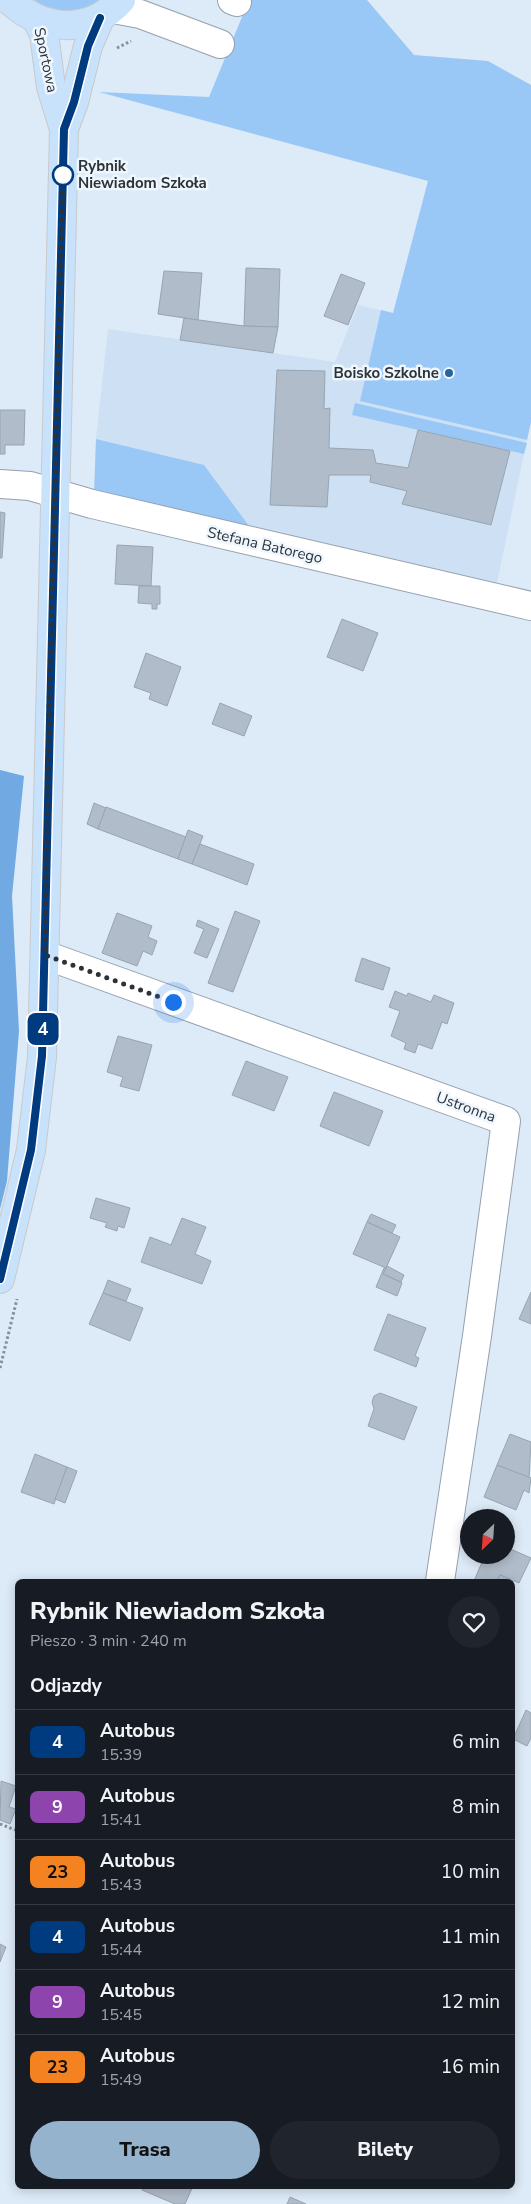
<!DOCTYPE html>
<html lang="pl">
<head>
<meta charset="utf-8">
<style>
	:root { --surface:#171b24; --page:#20242c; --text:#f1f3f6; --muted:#9ea1a6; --line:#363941; --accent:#96b3cd }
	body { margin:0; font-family:"Nunito Sans",sans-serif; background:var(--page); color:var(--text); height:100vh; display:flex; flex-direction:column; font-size:19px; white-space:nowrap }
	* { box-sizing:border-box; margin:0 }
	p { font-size:16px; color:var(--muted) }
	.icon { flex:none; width:28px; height:28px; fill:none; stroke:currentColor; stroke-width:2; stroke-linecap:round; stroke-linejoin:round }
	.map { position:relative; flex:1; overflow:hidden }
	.sheet { position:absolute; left:15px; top:1579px; width:500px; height:610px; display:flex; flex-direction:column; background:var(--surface); border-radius:8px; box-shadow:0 2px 12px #0003 }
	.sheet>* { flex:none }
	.badge { padding:0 10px; border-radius:8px; font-size:18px; line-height:32px }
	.needle { width:32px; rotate:205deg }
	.buttons { position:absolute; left:460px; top:1509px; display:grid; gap:10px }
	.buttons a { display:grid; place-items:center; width:55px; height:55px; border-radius:50%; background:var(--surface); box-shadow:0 2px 12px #0003; font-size:25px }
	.you { position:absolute; width:25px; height:25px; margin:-12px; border:4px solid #fff; border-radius:50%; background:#1a73e8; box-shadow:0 0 0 8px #1a73e833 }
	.map>.badge { position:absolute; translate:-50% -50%; box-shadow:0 0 0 2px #fff }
	h2 { padding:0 15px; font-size:19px; line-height:45px }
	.round { display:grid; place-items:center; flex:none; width:52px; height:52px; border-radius:26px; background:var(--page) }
	.overview { display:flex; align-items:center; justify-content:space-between; height:85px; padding:0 15px }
	h1 { font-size:24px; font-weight:800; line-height:38px }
	.action { display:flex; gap:10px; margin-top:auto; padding:10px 15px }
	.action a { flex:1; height:58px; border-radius:30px; background:var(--accent); color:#111; font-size:20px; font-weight:800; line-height:58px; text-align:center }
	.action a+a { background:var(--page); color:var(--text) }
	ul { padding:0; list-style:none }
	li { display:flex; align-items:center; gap:15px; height:65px; padding:0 15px; border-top:1px solid var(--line) }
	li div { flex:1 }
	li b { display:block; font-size:19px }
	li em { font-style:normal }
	li .badge { min-width:55px; font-weight:700; text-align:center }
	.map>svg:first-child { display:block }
	.built { fill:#cee1f4 }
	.green { fill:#99c8f7 }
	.forest { fill:#71aae2 }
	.building { fill:#b0bcc9; stroke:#98a4b1 }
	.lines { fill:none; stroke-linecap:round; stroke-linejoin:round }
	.minor-casing { stroke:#95a1ae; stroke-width:30 }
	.major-casing { stroke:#c8cacb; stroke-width:30 }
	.path { stroke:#868f98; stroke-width:3; stroke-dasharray:2.5 2.5; stroke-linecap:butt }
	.minor { stroke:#fff; stroke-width:28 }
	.major { stroke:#c8e2fc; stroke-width:28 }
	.line-casing { stroke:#fff; stroke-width:11 }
	.line { stroke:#003b80; stroke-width:8 }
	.walk { stroke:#2d3237; stroke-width:5; stroke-dasharray:0 9 }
	.stop-dot { fill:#fff; stroke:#003b80; stroke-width:2.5 }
	.poi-dot { fill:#27649b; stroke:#eef6fe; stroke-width:2 }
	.labels { text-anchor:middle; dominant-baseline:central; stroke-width:5; stroke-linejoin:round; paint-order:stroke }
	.street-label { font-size:15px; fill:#2d3237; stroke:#eef6fe }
	.stop-label { font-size:15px; font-weight:bold; fill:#2d3237; stroke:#eef6fe; text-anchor:start }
	.poi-label { font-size:15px; font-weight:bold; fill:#2d3237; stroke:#eef6fe; text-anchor:end }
</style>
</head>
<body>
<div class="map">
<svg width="531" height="2204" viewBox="0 0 531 2204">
	<rect width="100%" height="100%" fill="#ddeaf7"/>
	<polygon class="built" points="358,305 531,345 531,420 497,583 94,496 96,439 108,329 335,362"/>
	<g class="green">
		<path d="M34,0h68c-23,13 -46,15 -68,0z"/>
		<polygon points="249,0 367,0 414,55 488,61 531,85 531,422 527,440 360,401 381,310 393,313 428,181 99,92 209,97"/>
		<polygon points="355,403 527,443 524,454 352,415"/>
		<polygon points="96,439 204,465 252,530 94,496"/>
	</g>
	<polygon class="forest" points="0,770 24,776 12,896 19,1031 7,1181 0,1209"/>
	<g class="building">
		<polygon points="246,268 280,269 278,327 244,326"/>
		<polygon points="164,271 202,273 198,320 158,314"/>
		<polygon points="341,274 365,283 348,325 324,316"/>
		<polygon points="184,318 244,326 278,327 273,353 180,340"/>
		<polygon points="277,370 325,371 324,409 330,408 329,448 373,450 376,463 408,468 418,430 510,451 491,525 402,504 407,491 370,482 371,475 329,475 327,507 270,505"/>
		<polygon points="0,410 25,410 24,445 5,445 5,454 0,454"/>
		<polygon points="0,512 5,513 2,558 0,558"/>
		<polygon points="117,545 153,547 151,586 115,584"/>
		<polygon points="139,586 160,586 160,604 157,604 157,609 152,609 152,604 138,603"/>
		<polygon points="342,619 378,633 363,671 327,657"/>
		<polygon points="146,653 181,667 167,706 149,699 151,693 134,687"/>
		<polygon points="220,703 252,716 244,736 212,724"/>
		<polygon points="94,803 106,808 98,829 87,824"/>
		<polygon points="106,807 186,837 178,859 98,829"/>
		<polygon points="188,830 203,836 192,864 178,859"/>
		<polygon points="200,844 254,864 247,885 192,864"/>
		<polygon points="235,911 260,921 233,992 208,983"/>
		<polygon points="117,913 152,926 148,937 157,941 152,955 143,951 137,966 102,953"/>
		<polygon points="198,920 219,929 207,958 194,953 204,929 196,926"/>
		<polygon points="362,958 390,968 383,990 355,981"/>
		<polygon points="395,991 407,996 408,993 431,1002 434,995 454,1003 447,1024 442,1022 432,1049 418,1044 415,1053 404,1049 406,1043 391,1036 400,1011 389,1007"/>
		<polygon points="118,1036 152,1045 139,1091 120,1086 123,1077 107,1072"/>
		<polygon points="246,1061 288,1077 274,1111 232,1095"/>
		<polygon points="334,1092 383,1111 369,1146 320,1126"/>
		<polygon points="96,1198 130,1208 124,1228 118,1226 117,1231 105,1227 107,1223 90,1218"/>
		<polygon points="371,1214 396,1225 392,1233 367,1222"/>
		<polygon points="182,1218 206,1227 195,1254 211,1261 202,1284 141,1262 150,1237 171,1245"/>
		<polygon points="367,1222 400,1237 386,1268 353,1254"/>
		<polygon points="387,1266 404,1275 401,1282 383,1274"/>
		<polygon points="384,1268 386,1268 383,1274 402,1283 397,1296 376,1287"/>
		<polygon points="108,1280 131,1289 126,1301 103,1293"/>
		<polygon points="531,1292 531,1324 519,1319"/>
		<polygon points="103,1293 143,1308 130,1341 89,1324"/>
		<polygon points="388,1314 426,1328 415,1356 419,1358 416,1367 374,1350"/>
		<polygon points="380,1393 417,1407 404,1440 368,1426 374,1409 372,1402 374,1396"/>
		<polygon points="510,1434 531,1442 529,1478 497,1465"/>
		<polygon points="35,1454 67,1467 54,1504 21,1492"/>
		<polygon points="497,1465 531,1478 529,1493 524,1490 516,1510 484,1497"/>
		<polygon points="67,1467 77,1471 65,1503 55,1499"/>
		<polygon points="506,1547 531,1558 519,1583 500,1575 497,1581 474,1581 485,1555 506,1555"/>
		<polygon points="500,1575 510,1579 509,1581 497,1581"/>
		<polygon points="526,1710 531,1713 531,1738 527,1746 513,1739"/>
		<polygon points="1,1781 16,1786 9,1807 16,1809 10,1824 0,1820"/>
		<polygon points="0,1944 6,1947 0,1962"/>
		<polygon points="144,2186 193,2186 185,2204 175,2204 142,2190"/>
		<polygon points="290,2197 306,2204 287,2204"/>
	</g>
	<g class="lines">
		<defs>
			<g id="minor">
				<polyline points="232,0 237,2"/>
				<polyline points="113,9 140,14 220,44"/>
				<polyline points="0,484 30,486 92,504 531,606"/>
				<polyline points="45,955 506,1121 477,1336 440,1581"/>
			</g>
			<g id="major">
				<path d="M9,0c34,31 79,36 112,0"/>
				<polyline points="64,129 74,102 88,46 100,18"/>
				<polyline points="0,1279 31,1150 42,1057 64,129 51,87 44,34 37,20"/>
			</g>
		</defs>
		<use href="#minor" class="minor-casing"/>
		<use href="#major" class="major-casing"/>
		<g class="path">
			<polyline points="117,48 131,41"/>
			<polyline points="0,1368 17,1299"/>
			<polyline points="0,1824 18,1831"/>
		</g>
		<use href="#minor" class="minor"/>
		<use href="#major" class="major"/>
	</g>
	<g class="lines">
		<defs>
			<polyline id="line" points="0,1279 31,1150 42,1056 64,129 74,102 88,46 100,18"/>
		</defs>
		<use href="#line" class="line-casing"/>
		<use href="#line" class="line"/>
		<polyline class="walk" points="63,175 49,708 45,955 173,1002"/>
	</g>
	<circle class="stop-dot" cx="63" cy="175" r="10"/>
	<circle class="poi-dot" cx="449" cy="373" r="5"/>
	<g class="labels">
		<g class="street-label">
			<text transform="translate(46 60) rotate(78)">Sportowa</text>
			<text transform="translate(265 545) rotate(13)">Stefana Batorego</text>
			<text transform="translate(466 1107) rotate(20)">Ustronna</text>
		</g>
		<g class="stop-label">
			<text x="78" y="166">Rybnik<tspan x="78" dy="17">Niewiadom Szkoła</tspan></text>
		</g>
		<g class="poi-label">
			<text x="439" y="373">Boisko Szkolne</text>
		</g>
	</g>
</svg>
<div class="buttons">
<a><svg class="needle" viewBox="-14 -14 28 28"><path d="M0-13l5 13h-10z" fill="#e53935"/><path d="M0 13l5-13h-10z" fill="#9ea1a6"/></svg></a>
</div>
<div class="you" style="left:173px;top:1002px"></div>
<b class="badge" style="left:43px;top:1029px;background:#003b80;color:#fff">4</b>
<section class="sheet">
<div class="overview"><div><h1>Rybnik Niewiadom Szkoła</h1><p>Pieszo · 3 min · 240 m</p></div><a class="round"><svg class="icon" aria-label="heart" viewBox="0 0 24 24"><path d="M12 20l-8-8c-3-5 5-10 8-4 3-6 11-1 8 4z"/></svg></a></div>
<h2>Odjazdy</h2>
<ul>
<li><span class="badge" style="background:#003b80;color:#fff">4</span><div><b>Autobus</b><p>15:39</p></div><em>6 min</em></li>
<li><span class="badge" style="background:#8e44ad;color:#fff">9</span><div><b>Autobus</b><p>15:41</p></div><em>8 min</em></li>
<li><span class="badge" style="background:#f58220;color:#111">23</span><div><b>Autobus</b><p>15:43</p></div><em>10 min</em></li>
<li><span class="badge" style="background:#003b80;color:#fff">4</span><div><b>Autobus</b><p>15:44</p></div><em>11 min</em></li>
<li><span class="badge" style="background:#8e44ad;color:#fff">9</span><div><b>Autobus</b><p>15:45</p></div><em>12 min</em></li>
<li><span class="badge" style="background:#f58220;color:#111">23</span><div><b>Autobus</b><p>15:49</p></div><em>16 min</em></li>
</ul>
<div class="action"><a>Trasa</a><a>Bilety</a></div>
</section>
</div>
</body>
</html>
